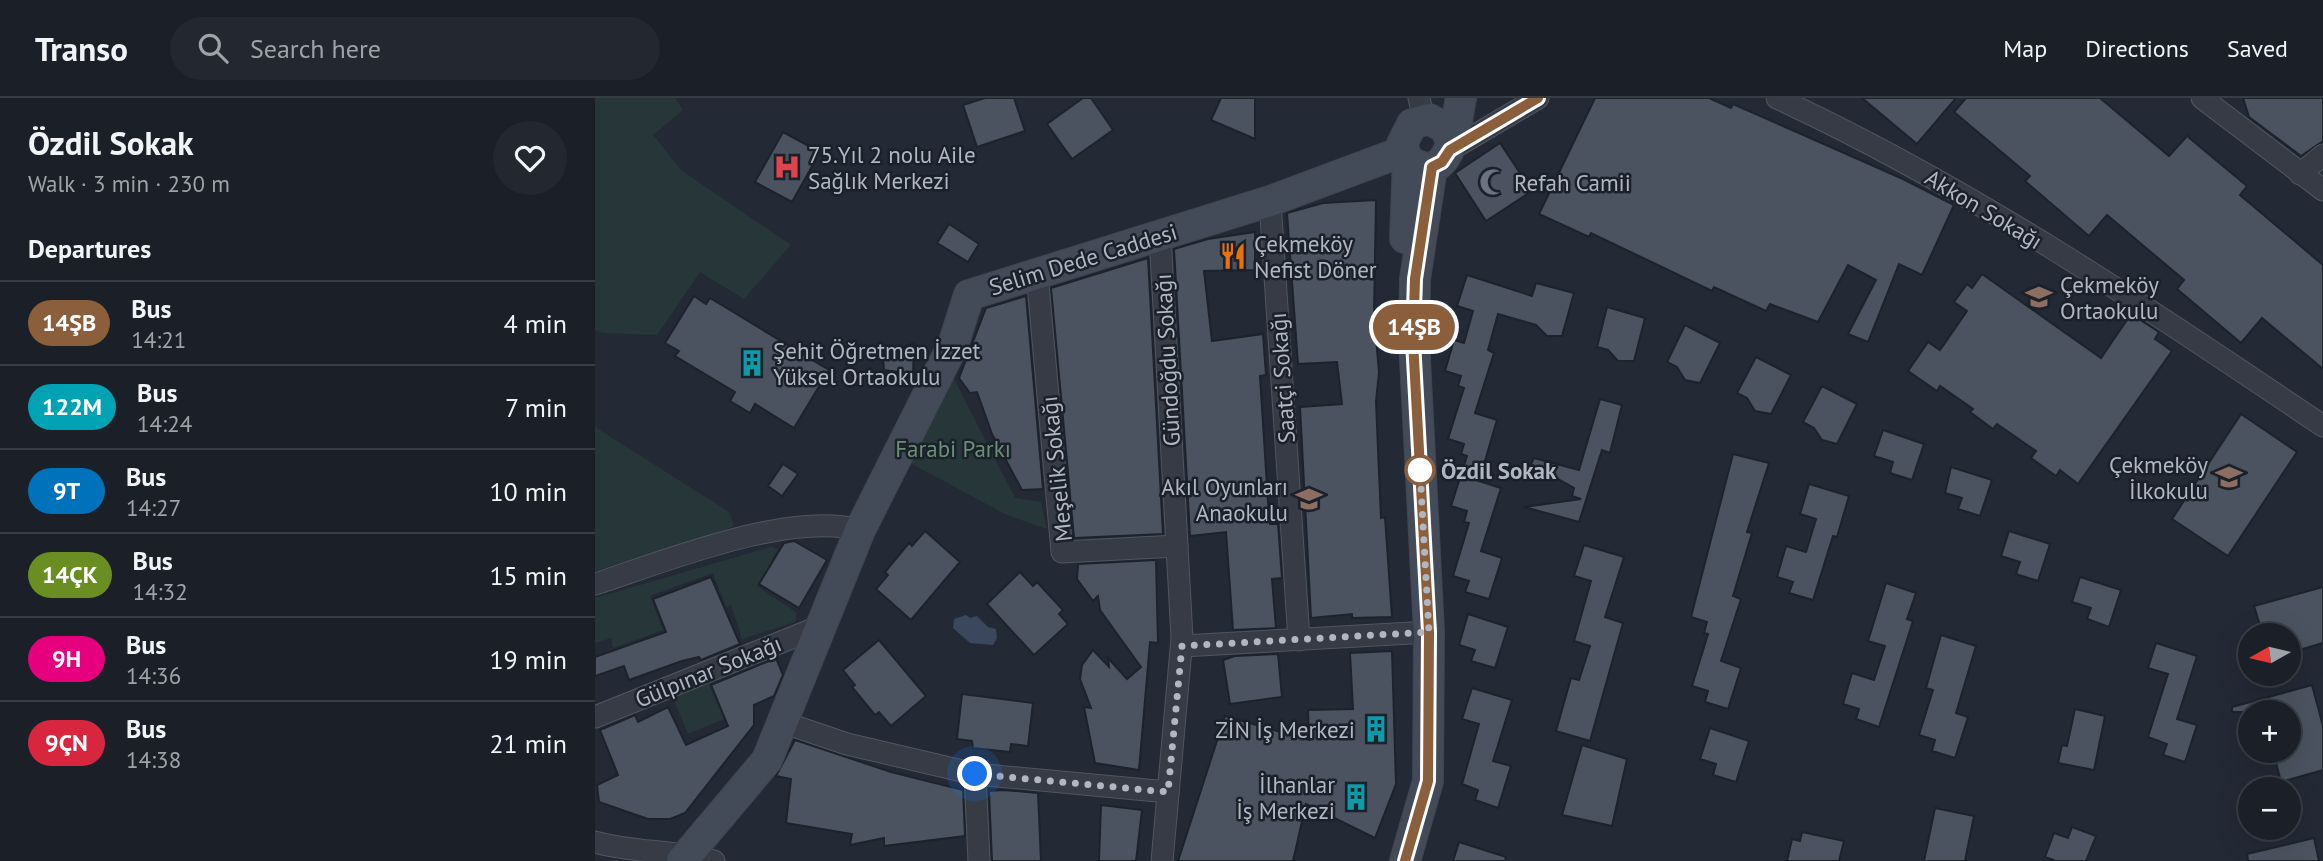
<!DOCTYPE html>
<html lang="en">
<head>
<meta charset="utf-8">
<style>
	:root { --surface:#1a1f28; --page:#232730; --text:#f1f3f6; --muted:#9fa2a8; --line:#383d45 }
	body { margin:0; font-family:"PT Sans",sans-serif; background:var(--page); color:var(--text); height:100vh; display:flex; flex-direction:column; font-size:26px; white-space:nowrap }
	* { box-sizing:border-box; margin:0 }
	p { font-size:23px; color:var(--muted) }
	.icon { flex:none; width:38px; height:38px; fill:none; stroke:currentColor; stroke-width:2; stroke-linecap:round; stroke-linejoin:round }
	.map { position:relative; flex:1; overflow:hidden }
	.side { display:flex; flex-direction:column; background:var(--surface); width:595px }
	.side>* { flex:none }
	.badge { padding:0 14px; border-radius:23px; font-size:24px; line-height:46px }
	.needle { width:46px; rotate:262deg }
	.tools { position:absolute; left:1643px; top:525px; display:grid; gap:14px }
	.tools a { display:grid; place-items:center; width:63px; height:63px; border-radius:50%; background:var(--surface); box-shadow:0 7px 28px #0002,0 0 0 2px var(--line); font-size:35px }
	.you { position:absolute; width:35px; height:35px; margin:-18px; border:5px solid #fff; border-radius:50%; background:#1a73e8; box-shadow:0 0 0 10px #1a73e833 }
	.map>.badge { position:absolute; translate:-50% -50%; box-shadow:0 0 0 4px #fff }
	h2 { padding:0 28px; font-size:26px; line-height:63px }
	.round { display:grid; place-items:center; flex:none; width:74px; height:74px; border-radius:37px; background:var(--page) }
	.head { display:flex; align-items:center; justify-content:space-between; height:119px; padding:0 28px }
	h1 { font-size:33px; font-weight:600; line-height:52px }
	ul { padding:0; list-style:none }
	li { display:flex; align-items:center; gap:21px; height:84px; padding:0 28px; border-top:2px solid var(--line) }
	li div { flex:1 }
	li b { display:block; font-size:26px }
	li em { font-style:normal }
	li .badge { min-width:77px; font-weight:700; text-align:center }
	header { display:flex; align-items:center; gap:42px; box-sizing:border-box; height:98px; padding:0 35px; background:var(--surface); border-bottom:2px solid var(--line) }
	header strong { font-size:33px }
	nav { display:flex; gap:38px; margin-inline-start:auto; font-size:24px }
	.search { width:490px; height:63px; background:var(--page); display:flex; align-items:center; gap:18px; box-sizing:border-box; padding:0 24px; border-radius:38px; color:var(--muted); font-size:26px }
	main { display:flex; flex:1; min-height:0 }
	.map>svg:first-child { display:block }
	.green { fill:#273739 }
	.water { fill:#3a475c }
	.building { fill:#4b5360; stroke:#1d232c; stroke-width:2 }
	.lines { fill:none; stroke-linecap:round; stroke-linejoin:round }
	.street-casing { stroke:#505660; stroke-width:23 }
	.secondary-casing { stroke:#3f454f; stroke-width:32 }
	.street { stroke:#363b46; stroke-width:21 }
	.secondary { stroke:#444b58; stroke-width:30 }
	.line-casing { stroke:#fff; stroke-width:16 }
	.line { stroke:#8b5e3c; stroke-width:10 }
	.walk { stroke:#b0b6c2; stroke-width:7; stroke-dasharray:0 12.6 }
	.stop-dot { fill:#fff; stroke:#8b5e3c; stroke-width:3.5 }
	.labels { text-anchor:middle; dominant-baseline:central; stroke-width:5; stroke-linejoin:round; paint-order:stroke }
	.poi-label { font-size:23px; fill:#b0b6c2; stroke:#1b212a; text-anchor:start }
	.street-label { font-size:23px; fill:#b0b6c2; stroke:#1b212a }
	.park-label { font-size:23px; fill:#6b9075; stroke:#1b212a }
	.stop-label { font-size:23px; font-weight:bold; fill:#b0b6c2; stroke:#1b212a; text-anchor:start }
</style>
</head>
<body>
<header>
<strong>Transo</strong>
<div class="search"><svg class="icon" aria-label="search" viewBox="0 0 24 24"><circle cx="10" cy="10" r="6"/><path d="M15 15l6 6"/></svg>Search here</div>
<nav><a>Map</a><a>Directions</a><a>Saved</a></nav>
</header>
<main>
<section class="side">
<div class="head"><div><h1>Özdil Sokak</h1><p>Walk · 3 min · 230 m</p></div><a class="round"><svg class="icon" aria-label="heart" viewBox="0 0 24 24"><path d="M12 20l-8-8c-3-5 5-10 8-4 3-6 11-1 8 4z"/></svg></a></div>
<h2>Departures</h2>
<ul>
<li><span class="badge" style="background:#8b5e3c;color:#fff">14ŞB</span><div><b>Bus</b><p>14:21</p></div><em>4 min</em></li>
<li><span class="badge" style="background:#00a3b4;color:#fff">122M</span><div><b>Bus</b><p>14:24</p></div><em>7 min</em></li>
<li><span class="badge" style="background:#0072bc;color:#fff">9T</span><div><b>Bus</b><p>14:27</p></div><em>10 min</em></li>
<li><span class="badge" style="background:#6b8e23;color:#fff">14ÇK</span><div><b>Bus</b><p>14:32</p></div><em>15 min</em></li>
<li><span class="badge" style="background:#e6007e;color:#fff">9H</span><div><b>Bus</b><p>14:36</p></div><em>19 min</em></li>
<li><span class="badge" style="background:#d7263d;color:#fff">9ÇN</span><div><b>Bus</b><p>14:38</p></div><em>21 min</em></li>
</ul>
</section>
<div class="map">
<svg width="1728" height="763" viewBox="0 0 1728 763">
	<rect width="100%" height="100%" fill="#232935"/>
	<g class="green">
		<polygon points="0,0 80,0 88,12 58,37 87,73 196,147 149,201 105,174 62,237 8,235 0,232"/>
		<polygon points="357,277 420,400 446,404 452,431 412,417 315,365"/>
		<polygon points="0,329 134,414 139,428 97,444 0,473"/>
		<polygon points="176,449 183,451 162,488 202,515 200,524 147,541 136,507 131,509 118,475 55,498 68,532 18,550 16,540 0,545 0,500"/>
		<polygon points="113,583 129,621 93,636 77,598"/>
	</g>
	<polygon class="water" points="371,517 375,520 382,518 393,529 401,531 402,540 398,547 375,545 358,530 359,521"/>
	<g class="building">
		<polygon points="390,0 419,0 430,33 382,49 368,7"/>
		<polygon points="488,0 496,0 518,32 477,61 452,26"/>
		<polygon points="626,0 660,0 660,41 616,22"/>
		<polygon points="1000,0 1114,0 1136,10 1138,6 1308,81 1359,107 1327,177 1304,166 1273,244 1253,236 1281,182 1253,167 1223,224 1175,206 1171,213 1119,189 1117,193 996,135 994,139 944,116"/>
		<polygon points="1267,0 1361,0 1322,46"/>
		<polygon points="1371,0 1505,0 1574,58 1592,38 1652,88 1645,97 1728,167 1728,271 1667,220 1646,245 1582,191 1589,182 1512,117 1494,138 1430,83 1435,78 1359,14"/>
		<polygon points="1648,0 1728,0 1728,43 1706,58 1654,19"/>
		<polygon points="188,34 225,54 197,104 160,84"/>
		<polygon points="905,45 937,93 891,123 860,75"/>
		<polygon points="781,102 779,217 784,274 781,304 786,420 790,419 797,519 757,520 757,516 716,520 705,309 747,306 742,264 703,266 692,115 728,105"/>
		<polygon points="354,126 384,146 373,164 342,145"/>
		<polygon points="660,134 660,172 609,173 617,243 668,236 671,277 665,278 674,419 675,426 683,426 687,480 677,481 681,530 638,532 631,434 595,438 579,151 613,141"/>
		<polygon points="553,160 568,436 479,440 456,190"/>
		<polygon points="1387,176 1506,260 1536,216 1564,234 1560,241 1577,253 1483,386 1465,372 1461,378 1436,360 1441,353 1402,326 1398,331 1375,314 1378,311 1345,288 1342,293 1313,273 1333,244 1345,252 1372,213 1359,204 1372,186 1377,190"/>
		<polygon points="872,177 937,198 941,185 979,195 967,238 952,238 941,227 903,216 893,252 899,255 880,315 902,322 884,383 906,390 886,453 907,460 894,501 870,494 874,483 858,478 874,425 869,424 872,413 856,408 872,358 866,356 869,346 853,341 869,290 863,288 866,278 850,273 859,242 869,245 878,213 862,208"/>
		<polygon points="99,198 111,206 115,200 234,272 199,330 160,306 155,315 135,303 140,294 80,258 84,253 70,245"/>
		<polygon points="431,198 448,391 427,392 397,336 382,294 375,295 364,280 391,210"/>
		<polygon points="1012,209 1050,220 1039,263 1023,263 1013,252 1002,249"/>
		<polygon points="1090,227 1125,245 1105,285 1090,282 1082,269 1072,264"/>
		<polygon points="319,245 318,276 289,272 288,258"/>
		<polygon points="1161,259 1196,277 1176,316 1160,313 1152,300 1142,295"/>
		<polygon points="1227,288 1262,306 1242,346 1227,342 1219,330 1208,324"/>
		<polygon points="1005,301 1027,307 1015,355 1007,352 984,424 929,409 986,401 977,398 979,390 936,366 939,360 984,372"/>
		<polygon points="1646,316 1702,354 1633,458 1577,421"/>
		<polygon points="1288,332 1329,346 1317,382 1295,375 1298,364 1279,358"/>
		<polygon points="1138,356 1174,365 1152,434 1157,435 1138,498 1146,501 1126,563 1146,570 1133,611 1110,604 1113,593 1097,588 1113,536 1109,535 1112,524 1096,519"/>
		<polygon points="188,366 203,376 187,398 173,388"/>
		<polygon points="1356,369 1397,382 1385,418 1363,411 1367,400 1350,395"/>
		<polygon points="1214,386 1254,398 1242,439 1238,438 1218,502 1194,495 1198,484 1182,479 1191,448 1211,454 1221,421 1205,416"/>
		<polygon points="330,433 365,464 316,522 281,491 293,477 290,474 314,445 317,448"/>
		<polygon points="1414,433 1455,446 1443,483 1421,476 1425,464 1406,458"/>
		<polygon points="199,443 232,462 204,510 164,486 189,445"/>
		<polygon points="989,447 1029,459 1010,519 1028,525 995,643 961,633 976,580 984,582 995,548 979,543 996,483 979,478"/>
		<polygon points="561,462 563,545 555,544 544,672 500,665 489,609 496,610 485,581 487,567 498,552 514,569 513,560 532,581 546,569 505,512 503,498 498,503 482,481 483,466"/>
		<polygon points="425,474 438,488 442,484 468,512 464,516 473,526 439,557 392,506"/>
		<polygon points="116,479 145,546 106,562 104,559 87,563 34,582 29,568 0,578 0,559 71,534 58,501"/>
		<polygon points="1485,479 1526,492 1514,529 1492,521 1496,510 1477,504"/>
		<polygon points="1291,485 1321,495 1312,521 1318,523 1284,629 1261,621 1264,611 1248,606 1257,575 1279,582 1290,548 1273,543"/>
		<polygon points="1728,489 1728,545 1694,555 1694,537 1668,537 1659,508"/>
		<polygon points="873,516 913,529 900,570 876,563 880,552 864,547"/>
		<polygon points="1346,537 1381,548 1361,615 1373,619 1360,660 1337,653 1340,642 1324,637 1338,592 1331,590"/>
		<polygon points="284,542 331,598 296,628 284,614 280,617 257,589 260,587 248,572"/>
		<polygon points="1561,545 1602,558 1582,621 1602,627 1590,664 1568,657 1572,646 1553,639 1573,576 1553,570"/>
		<polygon points="797,553 801,686 780,740 711,706 698,763 583,763 630,618 714,642 713,612 758,611 755,555"/>
		<polygon points="683,556 687,599 635,606 628,562 640,558"/>
		<polygon points="181,560 188,577 179,598 159,607 159,627 90,715 75,721 53,721 4,704 2,687 23,677 5,632 40,617 43,624 73,609 91,647 133,628 116,587"/>
		<polygon points="1717,587 1728,628 1728,672 1686,684 1678,653 1694,653 1694,614 1637,614 1637,609"/>
		<polygon points="877,590 917,602 898,663 916,668 903,710 880,702 883,692 867,686 884,626 867,621"/>
		<polygon points="367,596 438,605 433,648 416,646 415,654 378,650 377,643 362,641"/>
		<polygon points="1480,611 1510,618 1499,672 1463,665 1467,647 1472,648"/>
		<polygon points="1115,630 1154,643 1141,684 1118,677 1121,666 1105,661"/>
		<polygon points="200,642 296,674 368,692 370,738 289,748 289,740 255,747 257,736 191,725 196,681 181,678"/>
		<polygon points="987,647 1032,661 1017,728 967,717"/>
		<polygon points="408,692 443,695 446,763 397,763 394,693"/>
		<polygon points="506,707 547,712 541,763 504,763"/>
		<polygon points="1340,710 1379,718 1370,763 1329,763"/>
		<polygon points="1477,729 1501,738 1491,763 1461,763 1450,759 1459,735 1473,740"/>
		<polygon points="1207,734 1249,743 1244,763 1192,763 1197,741 1205,743"/>
		<polygon points="1719,740 1724,763 1653,763 1652,756"/>
		<polygon points="864,744 911,759 910,763 858,763"/>
	</g>
	<g class="lines">
		<defs>
			<g id="street">
				<polyline points="824,0 829,22"/>
				<path d="M1182,0c192,89 370,209 546,328"/>
				<polyline points="1607,0 1728,92"/>
				<polyline points="855,52 943,0"/>
				<polyline points="1705,76 1728,57"/>
				<polyline points="675,103 704,542"/>
				<polyline points="565,137 587,540 567,763"/>
				<polyline points="442,175 467,454 582,448"/>
				<path d="M0,486c71,-23 193,-73 265,-54"/>
				<polyline points="587,548 834,534"/>
				<polyline points="0,619 226,528"/>
				<polyline points="187,624 252,646 380,676 573,694"/>
				<polyline points="380,676 384,763"/>
				<path d="M0,744c39,11 80,8 119,19"/>
			</g>
			<g id="secondary">
				<path d="M856,43l-6,-13 -16,-9 -17,5 -10,20c2,9 5,17 15,21 36,16 39,-45 44,-67"/>
				<polyline points="810,140 813,61"/>
				<polyline points="87,763 172,662 265,432 358,247 374,197 675,103 809,53"/>
				<polyline points="810,763 833,683 834,534 819,242 820,181 837,69"/>
			</g>
		</defs>
		<use href="#street" class="street-casing"/>
		<use href="#secondary" class="secondary-casing"/>
		<use href="#street" class="street"/>
		<use href="#secondary" class="secondary"/>
	</g>
	<g class="lines">
		<defs>
			<polyline id="line" points="810,763 833,683 834,534 818,243 820,181 837,69 847,64 855,52 943,0"/>
		</defs>
		<use href="#line" class="line-casing"/>
		<use href="#line" class="line"/>
		<polyline class="walk" points="380,676 573,694 587,548 834,534 825,372"/>
	</g>
	<defs>
		<symbol id="hospital-bare" viewBox="-9 -9 18 18"><path d="M-5-5h3v3.5h4V-5h3V5h-3V1.5h-4V5h-3Z" fill="#e0444e" stroke="#1b212a" stroke-width="2.5" paint-order="stroke"/></symbol>
		<symbol id="mosque-bare" viewBox="-9 -9 18 18"><path d="M3.5-4.9A6 6 0 1 0 3.5 4.9A5 5 0 1 1 3.5-4.9Z" fill="#6b7280" stroke="#1b212a" stroke-width="2.5" paint-order="stroke"/></symbol>
		<symbol id="restaurant-bare" viewBox="-9 -9 18 18"><path d="M-5-6h1v4h1v-4h1v4h1v-4h1v5L-1.5 .5V6h-2V.5L-5-1ZM5-6V6H3V1.5H1.5Q1.5-4 5-6Z" fill="#e8710a" stroke="#1b212a" stroke-width="2.5" paint-order="stroke"/></symbol>
		<symbol id="school-bare" viewBox="-9 -9 18 18"><path d="M0-5L7-2L0 1L-7-2ZM-4 1L0 2.5L4 1V4Q0 6-4 4Z" fill="#8d6e63" stroke="#1b212a" stroke-width="2.5" paint-order="stroke"/></symbol>
		<symbol id="building-bare" viewBox="-9 -9 18 18"><path d="M-4-6H4V6H1V3H-1V6H-4ZM-2.5-4.3h1.7v1.8h-1.7ZM.8-4.3h1.7v1.8H.8ZM-2.5-1h1.7V.8h-1.7ZM.8-1h1.7V.8H.8Z" fill="#0f9aa8" stroke="#1b212a" stroke-width="2.5" paint-order="stroke"/></symbol>
	</defs>
	<g fill-rule="evenodd">
		<use href="#hospital-bare" x="173" y="50" width="38" height="38"/>
		<use href="#mosque-bare" x="879" y="65" width="38" height="38"/>
		<use href="#restaurant-bare" x="619" y="139" width="38" height="38"/>
		<use href="#school-bare" x="1425" y="180" width="38" height="38"/>
		<use href="#building-bare" x="138" y="246" width="38" height="38"/>
		<use href="#school-bare" x="1615" y="360" width="38" height="38"/>
		<use href="#school-bare" x="695" y="382" width="38" height="38"/>
		<use href="#building-bare" x="762" y="612" width="38" height="38"/>
		<use href="#building-bare" x="742" y="680" width="38" height="38"/>
	</g>
	<circle class="stop-dot" cx="825" cy="372" r="14"/>
	<g class="labels">
		<g class="poi-label">
			<text x="213" y="56">75.Yıl 2 nolu Aile<tspan x="213" dy="26">Sağlık Merkezi</tspan></text>
			<text x="919" y="84">Refah Camii</text>
			<text x="659" y="145">Çekmeköy<tspan x="659" dy="26">Nefist Döner</tspan></text>
			<text x="1465" y="186">Çekmeköy<tspan x="1465" dy="26">Ortaokulu</tspan></text>
			<text x="178" y="252">Şehit Öğretmen İzzet<tspan x="178" dy="26">Yüksel Ortaokulu</tspan></text>
			<text x="1613" y="366" text-anchor="end">Çekmeköy<tspan x="1613" dy="26">İlkokulu</tspan></text>
			<text x="693" y="388" text-anchor="end">Akıl Oyunları<tspan x="693" dy="26">Anaokulu</tspan></text>
			<text x="760" y="631" text-anchor="end">ZİN İş Merkezi</text>
			<text x="740" y="686" text-anchor="end">İlhanlar<tspan x="740" dy="26">İş Merkezi</tspan></text>
		</g>
		<g class="street-label">
			<text transform="translate(1389 111) rotate(31)">Akkon Sokağı</text>
			<text transform="translate(488 161) rotate(-17)">Selim Dede Caddesi</text>
			<text transform="translate(572 262) rotate(-93)">Gündoğdu Sokağı</text>
			<text transform="translate(687 280) rotate(-94)">Saatçi Sokağı</text>
			<text transform="translate(461 371) rotate(-96)">Meşelik Sokağı</text>
			<text transform="translate(113 573) rotate(-22)">Gülpınar Sokağı</text>
		</g>
		<g class="park-label">
			<text x="358" y="350">Farabi Parkı</text>
		</g>
		<g class="stop-label">
			<text x="846" y="372">Özdil Sokak</text>
		</g>
	</g>
</svg>
<div class="tools">
<a><svg class="needle" viewBox="-14 -14 28 28"><path d="M0-13l5 13h-10z" fill="#e53935"/><path d="M0 13l5-13h-10z" fill="#9fa2a8"/></svg></a>
<a>+</a>
<a>−</a>
</div>
<div class="you" style="left:380px;top:676px"></div>
<b class="badge" style="left:819px;top:229px;background:#8b5e3c;color:#fff">14ŞB</b>
</div>
</main>
</body>
</html>
